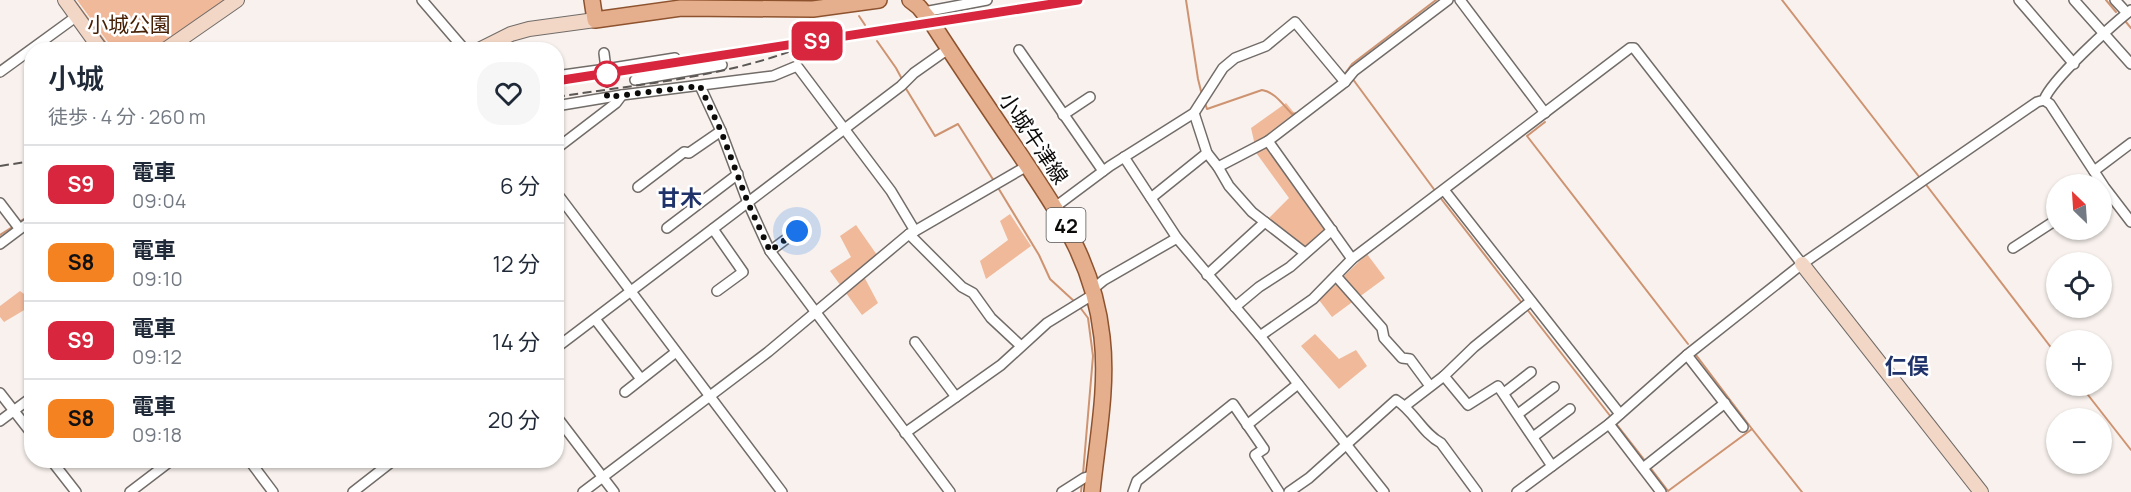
<!DOCTYPE html>
<html lang="ja">
<head>
<meta charset="utf-8">
<style>
	:root { --surface:#fff; --page:#f6f6f7; --text:#1f2937; --muted:#747a83; --line:#e0e1e3 }
	body { margin:0; font-family:Manrope,"Noto Sans JP",sans-serif; background:var(--page); color:var(--text); height:100vh; display:flex; flex-direction:column; font-size:22px; white-space:nowrap }
	* { box-sizing:border-box; margin:0 }
	p { font-size:20px; color:var(--muted) }
	.icon { flex:none; width:33px; height:33px; fill:none; stroke:currentColor; stroke-width:2; stroke-linecap:round; stroke-linejoin:round }
	.map { position:relative; flex:1; overflow:hidden }
	.drawer { position:absolute; left:24px; top:42px; width:540px; height:426px; display:flex; flex-direction:column; background:var(--surface); border-radius:24px; box-shadow:0 2px 4px #0004 }
	.drawer>* { flex:none }
	.badge { padding:0 12px; border-radius:9px; font-size:21px; line-height:39px }
	.needle { width:39px; rotate:335deg }
	.fabs { position:absolute; left:2046px; top:174px; display:grid; gap:12px }
	.fabs a { display:grid; place-items:center; width:66px; height:66px; border-radius:50%; background:var(--surface); box-shadow:0 2px 4px #0004; font-size:30px }
	.you { position:absolute; width:30px; height:30px; margin:-15px; border:4px solid #fff; border-radius:50%; background:#1a73e8; box-shadow:0 0 0 9px #1a73e833 }
	.map>.badge { position:absolute; translate:-50% -50%; box-shadow:0 0 0 3px #fff }
	.round { display:grid; place-items:center; flex:none; width:63px; height:63px; border-radius:24px; background:var(--page) }
	.headline { display:flex; align-items:center; justify-content:space-between; height:102px; padding:0 24px }
	h1 { font-size:28px; font-weight:600; line-height:45px }
	ul { padding:0; list-style:none }
	li { display:flex; align-items:center; gap:18px; height:78px; padding:0 24px; border-top:2px solid var(--line) }
	li div { flex:1 }
	li b { display:block; font-size:22px }
	li em { font-style:normal }
	li .badge { min-width:66px; font-weight:700; text-align:center }
	.map>svg:first-child { display:block }
	.green { fill:#f0b99a }
	.lines { fill:none; stroke-linecap:round; stroke-linejoin:round }
	.stream { stroke:#ce9371; stroke-width:2 }
	.street-casing { stroke:#726c69; stroke-width:12 }
	.secondary-casing { stroke:#726c69; stroke-width:16 }
	.primary-casing { stroke:#8e532e; stroke-width:18 }
	.street { stroke:#fff; stroke-width:9 }
	.secondary { stroke:#f2d7c6; stroke-width:14 }
	.primary { stroke:#e5af8e; stroke-width:15 }
	.rail { stroke:#5b5755; stroke-width:2; stroke-dasharray:9 4.5; stroke-linecap:butt }
	.line-casing { stroke:#fff; stroke-width:14 }
	.line { stroke:#d7263d; stroke-width:9 }
	.walk { stroke:#0d0b0a; stroke-width:6; stroke-dasharray:0 10.8 }
	.stop-dot { fill:#fff; stroke:#d7263d; stroke-width:3 }
	.labels { text-anchor:middle; dominant-baseline:central; stroke-width:5; stroke-linejoin:round; paint-order:stroke }
	.shield { fill:#fff; stroke:#565454; stroke-width:1.5 }
	.shield-label { font-size:20px; font-weight:bold; fill:#0d0b0a }
	.park-label { font-size:21px; fill:#472106; stroke:#fff }
	.street-label { font-size:21px; fill:#0d0b0a; stroke:#fff }
	.neighbourhood-label { font-size:22px; font-weight:bold; fill:#1f336a; stroke:#fff }
</style>
</head>
<body>
<div class="map">
<svg width="2131" height="492" viewBox="0 0 2131 492">
	<rect width="100%" height="100%" fill="#f8f1ed"/>
	<g class="green">
		<polygon points="77,0 226,0 155,50 113,49"/>
		<polygon points="1286,103 1301,121 1275,142 1334,223 1304,249 1268,219 1289,198 1257,154 1251,128"/>
		<polygon points="1010,214 1031,246 986,279 980,261 1008,240 1000,221"/>
		<polygon points="856,225 877,255 861,271 878,303 862,315 830,271 851,257 840,236"/>
		<polygon points="1367,254 1385,278 1332,317 1319,300"/>
		<polygon points="20,291 31,299 31,306 4,322 0,317 0,306"/>
		<polygon points="1315,334 1339,359 1356,350 1367,366 1339,389 1301,346"/>
	</g>
	<g class="lines">
		<g class="stream">
			<polyline points="74,0 111,50"/>
			<polyline points="1186,0 1198,79 1202,95"/>
			<polyline points="1782,0 1920,178"/>
			<polyline points="2106,0 2116,12"/>
			<polyline points="859,16 865,25"/>
			<polyline points="2126,22 2131,28"/>
			<polyline points="877,41 896,68 903,81"/>
			<polyline points="1344,75 1352,64 1436,0"/>
			<polyline points="1352,78 1436,192"/>
			<polyline points="905,87 935,136 958,124 994,181"/>
			<path d="M1205,103l2,6 55,-19c13,2 21,15 30,24l5,-1 10,-8"/>
			<polyline points="1545,122 1527,136 1688,344"/>
			<polyline points="1924,182 2056,354"/>
			<polyline points="997,186 1039,255 1050,279 1075,302"/>
			<polyline points="1439,196 1522,303"/>
			<polyline points="19,222 32,214"/>
			<polyline points="0,235 14,226"/>
			<polyline points="1079,306 1088,318 1093,356 1083,474"/>
			<polyline points="1526,308 1611,417"/>
			<polyline points="1696,355 1752,429"/>
			<polyline points="2081,386 2131,450"/>
			<polyline points="1614,421 1646,462"/>
			<polyline points="1649,466 1668,491 1752,429 1802,492"/>
			<polyline points="1081,492 1082,483"/>
		</g>
		<defs>
			<g id="street">
				<polyline points="422,0 465,50"/>
				<polyline points="1460,0 1545,113"/>
				<polyline points="2019,0 2074,64"/>
				<polyline points="2074,0 2131,64"/>
				<polyline points="2115,0 2127,13"/>
				<polyline points="924,12 987,0"/>
				<polyline points="1019,50 1103,171"/>
				<polyline points="604,53 606,69 675,58"/>
				<polyline points="0,72 77,16"/>
				<polyline points="556,76 606,69"/>
				<polyline points="635,80 722,65"/>
				<polyline points="700,86 721,131 748,203 770,251 950,492"/>
				<polyline points="2044,100 2050,104 2105,188 2131,222"/>
				<polyline points="556,106 622,95 773,76 797,66 891,191 915,231 909,234 962,287 973,293 991,318 1021,346"/>
				<polyline points="1194,113 1207,153 1218,167 1229,186 1252,212 1305,253"/>
				<polyline points="1063,115 1090,97"/>
				<polyline points="556,149 616,103 622,95"/>
				<polyline points="1124,157 1177,238"/>
				<polyline points="1218,167 1268,141"/>
				<polyline points="2094,171 2131,143"/>
				<polyline points="638,187 684,152 689,153 721,131"/>
				<polyline points="1444,190 1620,414"/>
				<polyline points="556,192 782,492"/>
				<polyline points="1151,198 1207,153"/>
				<polyline points="0,203 19,228"/>
				<polyline points="1055,207 1110,166 1194,113 1223,68 1235,58 1266,46 1295,22 1345,82"/>
				<polyline points="667,228 738,174"/>
				<polyline points="713,229 743,272 717,291"/>
				<polyline points="915,231 1027,166"/>
				<polyline points="0,244 32,220"/>
				<polyline points="2013,248 2056,220"/>
				<polyline points="770,251 797,231"/>
				<polyline points="1352,259 1268,141 1345,82 1354,71 1448,0"/>
				<polyline points="1207,275 1265,222"/>
				<polyline points="1336,276 1382,328 1384,338 1402,358 1410,359 1430,386"/>
				<polyline points="1093,289 1104,280 1177,238 1260,336 1384,492"/>
				<polyline points="1235,307 1259,287 1290,267 1332,230"/>
				<polyline points="595,319 641,379"/>
				<polyline points="1260,336 1313,299 1352,259 1630,48 1634,48 1802,264"/>
				<polyline points="915,342 956,397"/>
				<polyline points="556,348 901,86 914,73 948,49"/>
				<polyline points="1687,355 1743,427"/>
				<polyline points="1444,376 1474,347 1531,301"/>
				<polyline points="625,392 676,352"/>
				<polyline points="0,393 32,434"/>
				<polyline points="1504,393 1531,372"/>
				<polyline points="1405,406 1444,376 1468,405 1498,386 1552,466"/>
				<polyline points="1518,414 1554,387"/>
				<polyline points="556,416 614,492"/>
				<polyline points="0,421 32,397"/>
				<polyline points="1609,424 1661,492"/>
				<polyline points="1247,425 1298,384"/>
				<polyline points="905,433 1001,365 1047,323 1094,294"/>
				<polyline points="1533,437 1570,409"/>
				<polyline points="51,460 76,492"/>
				<polyline points="249,460 273,492"/>
				<polyline points="1643,468 1725,403"/>
				<polyline points="130,492 172,460"/>
				<polyline points="353,492 394,460"/>
				<polyline points="583,492 768,352 909,234"/>
				<polyline points="1062,492 1084,478 1094,475"/>
				<polyline points="1133,492 1137,481 1233,404 1264,449 1255,455 1279,492"/>
				<path d="M1289,492l20,-14 87,-78c18,11 26,33 45,43l36,49"/>
				<path d="M1517,492l92,-68 78,-69 115,-91 235,-162 7,-2c8,-21 67,-74 87,-90"/>
			</g>
			<g id="secondary">
				<polyline points="65,0 101,50"/>
				<polyline points="165,50 237,0"/>
				<polyline points="479,50 511,34 529,29 595,20"/>
				<polyline points="1802,264 1981,492"/>
			</g>
			<g id="primary">
				<polyline points="592,0 595,20 681,8 813,9 879,0"/>
				<path d="M910,0l9,7 13,16c29,45 59,89 89,133 40,61 73,107 81,181 6,51 -5,104 -10,155"/>
			</g>
		</defs>
		<use href="#street" class="street-casing"/>
		<use href="#secondary" class="secondary-casing"/>
		<use href="#primary" class="primary-casing"/>
		<use href="#street" class="street"/>
		<use href="#secondary" class="secondary"/>
		<use href="#primary" class="primary"/>
		<g class="rail">
			<polyline points="556,81 1078,0"/>
			<path d="M556,97c78,-12 161,-19 235,-46"/>
			<polyline points="0,166 32,161"/>
		</g>
	</g>
	<g class="lines">
		<defs>
			<polyline id="line" points="556,81 1078,0"/>
		</defs>
		<use href="#line" class="line-casing"/>
		<use href="#line" class="line"/>
		<polyline class="walk" points="607,74 607,97 700,86 721,131 748,203 770,251 797,231"/>
	</g>
	<circle class="stop-dot" cx="607" cy="74" r="12"/>
	<g class="labels">
		<rect class="shield" x="1046.5" y="208" width="39" height="34" rx="4.5"/>
		<g class="shield-label">
			<text x="1066" y="225">42</text>
		</g>
		<g class="park-label">
			<text x="129" y="24">小城公園</text>
		</g>
		<g class="street-label">
			<text transform="translate(1034 138) rotate(56)">小城牛津線</text>
		</g>
		<g class="neighbourhood-label">
			<text x="680" y="198">甘木</text>
			<text x="1907" y="366">仁俣</text>
		</g>
	</g>
</svg>
<div class="fabs">
<a><svg class="needle" viewBox="-14 -14 28 28"><path d="M0-13l5 13h-10z" fill="#e53935"/><path d="M0 13l5-13h-10z" fill="#747a83"/></svg></a>
<a><svg class="icon" aria-label="locate" viewBox="0 0 24 24"><circle cx="12" cy="12" r="6"/><path d="M12 2v4M12 18v4M2 12h4M18 12h4"/></svg></a>
<a>+</a>
<a>−</a>
</div>
<div class="you" style="left:797px;top:231px"></div>
<b class="badge" style="left:817px;top:41px;background:#d7263d;color:#fff">S9</b>
<section class="drawer">
<div class="headline"><div><h1>小城</h1><p>徒歩 · 4 分 · 260 m</p></div><a class="round"><svg class="icon" aria-label="heart" viewBox="0 0 24 24"><path d="M12 20l-8-8c-3-5 5-10 8-4 3-6 11-1 8 4z"/></svg></a></div>
<ul>
<li><span class="badge" style="background:#d7263d;color:#fff">S9</span><div><b>電車</b><p>09:04</p></div><em>6 分</em></li>
<li><span class="badge" style="background:#f58220;color:#111">S8</span><div><b>電車</b><p>09:10</p></div><em>12 分</em></li>
<li><span class="badge" style="background:#d7263d;color:#fff">S9</span><div><b>電車</b><p>09:12</p></div><em>14 分</em></li>
<li><span class="badge" style="background:#f58220;color:#111">S8</span><div><b>電車</b><p>09:18</p></div><em>20 分</em></li>
</ul>
</section>
</div>
</body>
</html>
